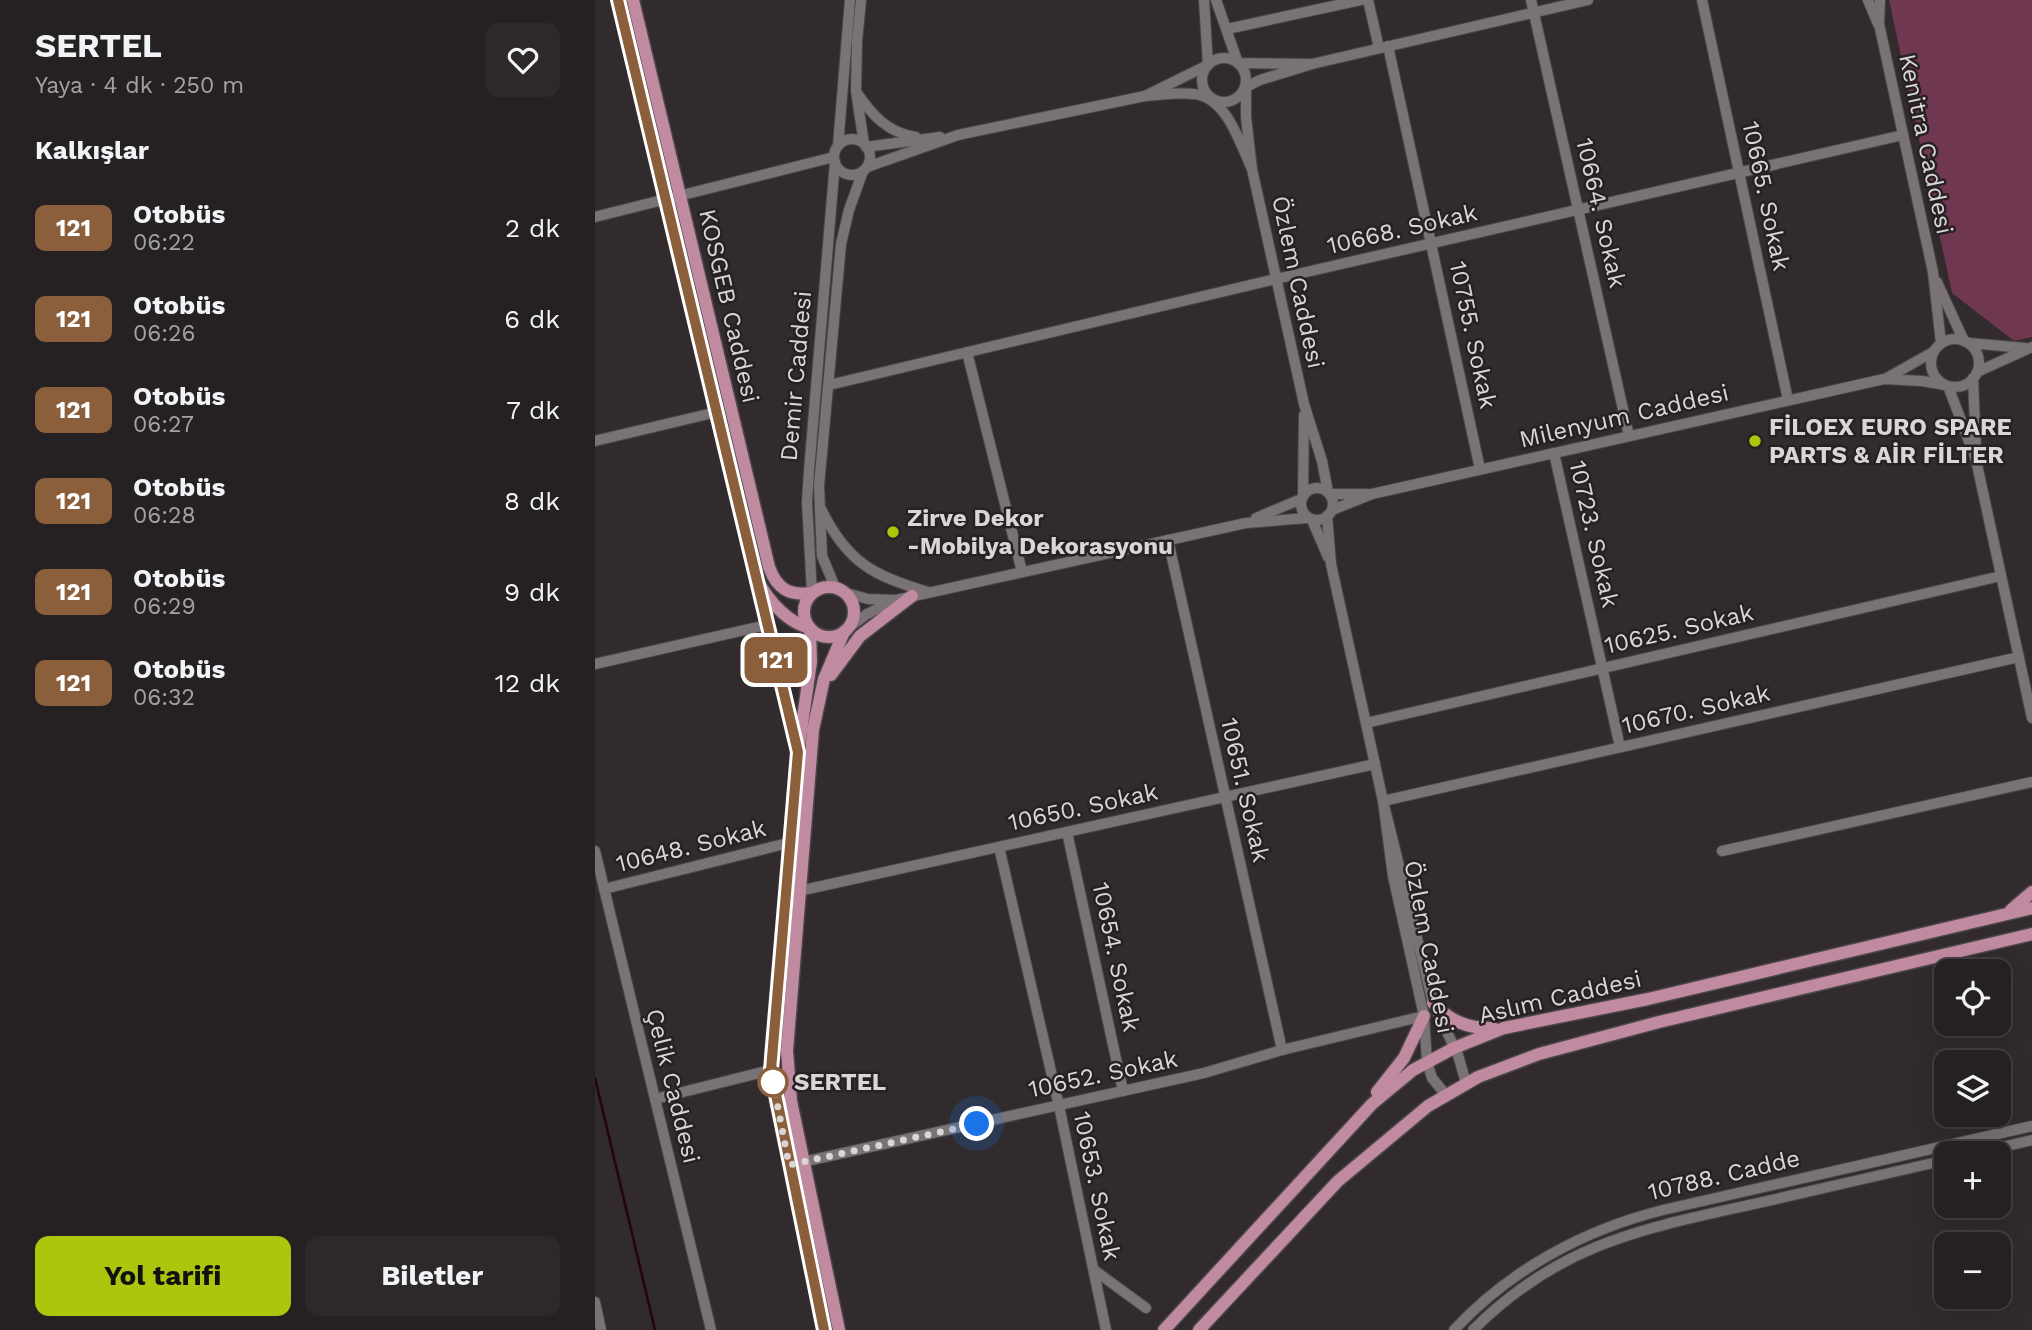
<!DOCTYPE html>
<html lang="tr">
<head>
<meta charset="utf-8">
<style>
	:root { --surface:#252022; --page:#2d282a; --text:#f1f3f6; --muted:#a3a3a5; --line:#423e40; --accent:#adc60d }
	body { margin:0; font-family:"Work Sans",sans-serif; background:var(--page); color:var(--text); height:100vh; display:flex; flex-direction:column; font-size:26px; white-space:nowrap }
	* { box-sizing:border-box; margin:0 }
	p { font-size:23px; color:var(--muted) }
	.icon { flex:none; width:38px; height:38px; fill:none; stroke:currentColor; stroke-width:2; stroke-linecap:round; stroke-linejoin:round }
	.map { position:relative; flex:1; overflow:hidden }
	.side { display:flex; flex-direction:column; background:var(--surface); width:595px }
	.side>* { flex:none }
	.badge { padding:0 14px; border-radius:10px; font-size:24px; line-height:46px }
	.buttons { position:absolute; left:1339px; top:959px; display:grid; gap:14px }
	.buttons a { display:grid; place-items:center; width:77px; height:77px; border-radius:14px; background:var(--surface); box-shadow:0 7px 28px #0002,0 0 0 2px var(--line); font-size:35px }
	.you { position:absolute; width:35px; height:35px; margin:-18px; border:5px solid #fff; border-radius:50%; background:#1a73e8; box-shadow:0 0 0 10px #1a73e833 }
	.map>.badge { position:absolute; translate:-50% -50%; box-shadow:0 0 0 4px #fff }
	h2 { padding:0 35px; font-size:26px; line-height:63px }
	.round { display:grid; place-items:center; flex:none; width:74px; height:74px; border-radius:14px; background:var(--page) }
	.overview { display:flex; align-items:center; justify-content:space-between; height:119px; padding:0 35px }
	h1 { font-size:33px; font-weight:700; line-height:52px }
	.primary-button { display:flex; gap:14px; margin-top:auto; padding:14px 35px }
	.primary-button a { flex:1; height:80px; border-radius:14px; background:var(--accent); color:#111; font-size:28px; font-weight:700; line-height:80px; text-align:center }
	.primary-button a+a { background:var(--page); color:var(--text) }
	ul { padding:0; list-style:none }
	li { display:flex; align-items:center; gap:21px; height:91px; padding:0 35px }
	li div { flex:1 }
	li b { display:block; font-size:26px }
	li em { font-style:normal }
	li .badge { min-width:77px; font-weight:700; text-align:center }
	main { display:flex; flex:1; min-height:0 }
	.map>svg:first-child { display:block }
	.green { fill:#6f3750 }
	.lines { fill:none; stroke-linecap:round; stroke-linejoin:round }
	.stream { stroke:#280115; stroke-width:2.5 }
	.minor-casing { stroke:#4b4648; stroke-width:12 }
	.major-casing { stroke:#4b4648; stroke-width:15 }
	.minor { stroke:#7a7375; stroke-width:10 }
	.major { stroke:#c08aa0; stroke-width:12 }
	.line-casing { stroke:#fff; stroke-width:16 }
	.line { stroke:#8b5e3c; stroke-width:10 }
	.walk { stroke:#dad6d7; stroke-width:7; stroke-dasharray:0 12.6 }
	.poi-dot { fill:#adc60d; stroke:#272123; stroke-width:2.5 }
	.stop-dot { fill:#fff; stroke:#8b5e3c; stroke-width:3.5 }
	.labels { text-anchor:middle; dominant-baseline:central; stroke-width:5; stroke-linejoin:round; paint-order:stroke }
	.street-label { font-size:24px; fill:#dad6d7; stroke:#272123 }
	.poi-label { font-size:24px; font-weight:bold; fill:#dad6d7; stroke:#272123; text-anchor:start }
	.stop-label { font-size:24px; font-weight:bold; fill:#dad6d7; stroke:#272123; text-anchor:start }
</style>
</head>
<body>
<main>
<section class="side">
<div class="overview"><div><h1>SERTEL</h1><p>Yaya · 4 dk · 250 m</p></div><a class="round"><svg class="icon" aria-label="heart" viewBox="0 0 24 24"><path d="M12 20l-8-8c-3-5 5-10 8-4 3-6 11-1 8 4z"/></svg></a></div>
<h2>Kalkışlar</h2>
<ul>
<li><span class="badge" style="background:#8b5e3c;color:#fff">121</span><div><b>Otobüs</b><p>06:22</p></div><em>2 dk</em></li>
<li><span class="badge" style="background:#8b5e3c;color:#fff">121</span><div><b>Otobüs</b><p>06:26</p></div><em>6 dk</em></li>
<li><span class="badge" style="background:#8b5e3c;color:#fff">121</span><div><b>Otobüs</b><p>06:27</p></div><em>7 dk</em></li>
<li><span class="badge" style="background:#8b5e3c;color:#fff">121</span><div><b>Otobüs</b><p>06:28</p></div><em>8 dk</em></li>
<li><span class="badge" style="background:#8b5e3c;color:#fff">121</span><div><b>Otobüs</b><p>06:29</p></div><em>9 dk</em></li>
<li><span class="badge" style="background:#8b5e3c;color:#fff">121</span><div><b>Otobüs</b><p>06:32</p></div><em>12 dk</em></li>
</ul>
<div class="primary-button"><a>Yol tarifi</a><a>Biletler</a></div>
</section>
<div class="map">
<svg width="1437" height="1330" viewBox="0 0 1437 1330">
	<rect width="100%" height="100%" fill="#312b2d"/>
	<polygon class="green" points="1294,0 1437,0 1437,337 1419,341 1357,293"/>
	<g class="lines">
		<polyline class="stream" points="0,1078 60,1330"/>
		<defs>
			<g id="minor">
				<polyline points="266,0 262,41 261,91 269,144"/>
				<path d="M609,0l4,65 -63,31c16,-1 33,-4 49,-2 33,3 46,50 58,75l-6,-52v-30l14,-7 52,-16 -74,-1 -22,-63"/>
				<polyline points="773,0 784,48"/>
				<polyline points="936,0 1034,436"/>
				<polyline points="1107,0 1193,400"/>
				<polyline points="1273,0 1283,24"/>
				<polyline points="1285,0 1284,24 1338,272 1346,343"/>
				<polyline points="632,29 766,0"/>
				<polyline points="793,46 885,469"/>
				<circle cx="629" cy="80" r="22"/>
				<polyline points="717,64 993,0"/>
				<path d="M262,93c15,22 31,40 59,44"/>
				<circle cx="257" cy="157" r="18"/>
				<polyline points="243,146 255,0"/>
				<polyline points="271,147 345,137"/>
				<polyline points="272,167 363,135 550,96"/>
				<polyline points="657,169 709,404 727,461 733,492"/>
				<polyline points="0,217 239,157"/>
				<polyline points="1342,282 1369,341"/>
				<circle cx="1360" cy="363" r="24"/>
				<polyline points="1374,343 1430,348"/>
				<polyline points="372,352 427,572"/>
				<polyline points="1382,372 1437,347"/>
				<polyline points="1378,378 1381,449"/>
				<polyline points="1290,379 1338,352"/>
				<polyline points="234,385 681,279 1308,135"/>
				<polyline points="1353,386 1381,460 1437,718"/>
				<polyline points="0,441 122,412"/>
				<polyline points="959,453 1025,747"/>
				<circle cx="722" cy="504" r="16"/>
				<polyline points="708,494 709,415"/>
				<polyline points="735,494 773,494"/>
				<path d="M226,509c26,53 52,67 107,83"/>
				<polyline points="737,510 777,494 1289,379 1327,381 1350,385"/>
				<polyline points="732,516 736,564 788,801 1424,657"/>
				<polyline points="661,518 706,499"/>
				<polyline points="717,520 733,557"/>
				<polyline points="573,540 687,1050"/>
				<polyline points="240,587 227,556 224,486 246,244 254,210 268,171"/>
				<polyline points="217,593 212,502 214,471 240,162"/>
				<polyline points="251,593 273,599 301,600 651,523 712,518"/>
				<polyline points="253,628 272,614 298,601"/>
				<polyline points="0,664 172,625"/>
				<polyline points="771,723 1406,576"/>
				<polyline points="472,832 528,1091"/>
				<polyline points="404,847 464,1106 511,1330"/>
				<polyline points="0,851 116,1330"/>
				<polyline points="1127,851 1437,782"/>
				<polyline points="9,889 193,843"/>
				<polyline points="204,891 780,764"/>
				<polyline points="851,1095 837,1078 832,1062 829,1016 798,876 788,801 838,1003 863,1055 871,1083"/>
				<polyline points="60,1099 176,1070"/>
				<polyline points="1381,1153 1437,1140"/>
				<polyline points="194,1165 609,1073 687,1050 829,1016"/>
				<polyline points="499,1270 551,1308"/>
				<polyline points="0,1302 6,1330"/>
				<path d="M859,1330c56,-60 129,-100 209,-120l369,-84"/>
				<path d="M878,1330c86,-86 168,-101 281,-126 64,-15 128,-29 192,-44"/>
			</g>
			<g id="major">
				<path d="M23,0l139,580c12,21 29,42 53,48l1,34 -13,90 -27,304 5,45 48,229"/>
				<path d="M38,0l136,567c8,22 20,29 43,26"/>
				<circle cx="234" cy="612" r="25"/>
				<polyline points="164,588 201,744"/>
				<polyline points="236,675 265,636 317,596"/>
				<polyline points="1416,910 1437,892"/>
				<path d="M838,1003c17,18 35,26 60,25"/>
				<polyline points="782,1092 809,1058 829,1016"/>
				<polyline points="244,1330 196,1101 192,1051 218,730 229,679 249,632"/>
				<polyline points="569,1330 777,1104 818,1070 859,1048 909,1028 1053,999 1437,908"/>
				<polyline points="604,1330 743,1181 833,1106 883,1077 944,1054 1064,1022 1437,934"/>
			</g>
		</defs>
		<use href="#minor" class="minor-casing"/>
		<use href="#major" class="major-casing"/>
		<use href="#minor" class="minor"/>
		<use href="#major" class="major"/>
	</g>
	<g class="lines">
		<defs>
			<polyline id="line" points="23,0 203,752 176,1070 229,1330"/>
		</defs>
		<use href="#line" class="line-casing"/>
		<use href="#line" class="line"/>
		<polyline class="walk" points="178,1082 194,1165 382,1124"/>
	</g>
	<g class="poi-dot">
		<circle cx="1160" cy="441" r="7"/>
		<circle cx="298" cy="532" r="7"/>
	</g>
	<circle class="stop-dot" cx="178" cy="1082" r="14"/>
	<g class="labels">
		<g class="street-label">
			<text transform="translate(1331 144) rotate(78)">Kenitra Caddesi</text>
			<text transform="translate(1171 196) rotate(78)">10665. Sokak</text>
			<text transform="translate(1006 213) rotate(77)">10664. Sokak</text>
			<text transform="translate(807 229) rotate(-13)">10668. Sokak</text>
			<text transform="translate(703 282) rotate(78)">Özlem Caddesi</text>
			<text transform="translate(134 306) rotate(77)">KOSGEB Caddesi</text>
			<text transform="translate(878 335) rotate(78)">10755. Sokak</text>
			<text transform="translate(201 376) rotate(-85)">Demir Caddesi</text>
			<text transform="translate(1029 416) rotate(-13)">Milenyum Caddesi</text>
			<text transform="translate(999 534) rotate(77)">10723. Sokak</text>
			<text transform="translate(1084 629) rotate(-13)">10625. Sokak</text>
			<text transform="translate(1101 709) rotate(-13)">10670. Sokak</text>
			<text transform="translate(650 790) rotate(77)">10651. Sokak</text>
			<text transform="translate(488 807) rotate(-12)">10650. Sokak</text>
			<text transform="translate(96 846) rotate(-14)">10648. Sokak</text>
			<text transform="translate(834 947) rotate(79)">Özlem Caddesi</text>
			<text transform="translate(521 957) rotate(78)">10654. Sokak</text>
			<text transform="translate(965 997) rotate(-13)">Aslım Caddesi</text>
			<text transform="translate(508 1074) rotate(-12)">10652. Sokak</text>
			<text transform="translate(78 1086) rotate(76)">Çelik Caddesi</text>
			<text transform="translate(1129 1175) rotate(-13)">10788. Cadde</text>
			<text transform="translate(502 1186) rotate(78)">10653. Sokak</text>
		</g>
		<g class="poi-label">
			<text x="1174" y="427">FİLOEX EURO SPARE<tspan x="1174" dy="28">PARTS &amp; AİR FİLTER</tspan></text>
			<text x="312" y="518">Zirve Dekor<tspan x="312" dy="28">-Mobilya Dekorasyonu</tspan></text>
		</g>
		<g class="stop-label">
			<text x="199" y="1082">SERTEL</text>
		</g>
	</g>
</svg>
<div class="buttons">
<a><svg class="icon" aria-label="locate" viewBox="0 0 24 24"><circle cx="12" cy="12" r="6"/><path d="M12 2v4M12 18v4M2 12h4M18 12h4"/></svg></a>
<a><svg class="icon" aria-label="layers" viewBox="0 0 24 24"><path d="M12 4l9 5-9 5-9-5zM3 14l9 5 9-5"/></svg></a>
<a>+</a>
<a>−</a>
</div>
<div class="you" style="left:382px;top:1124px"></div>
<b class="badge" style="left:181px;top:660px;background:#8b5e3c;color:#fff">121</b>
</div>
</main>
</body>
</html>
